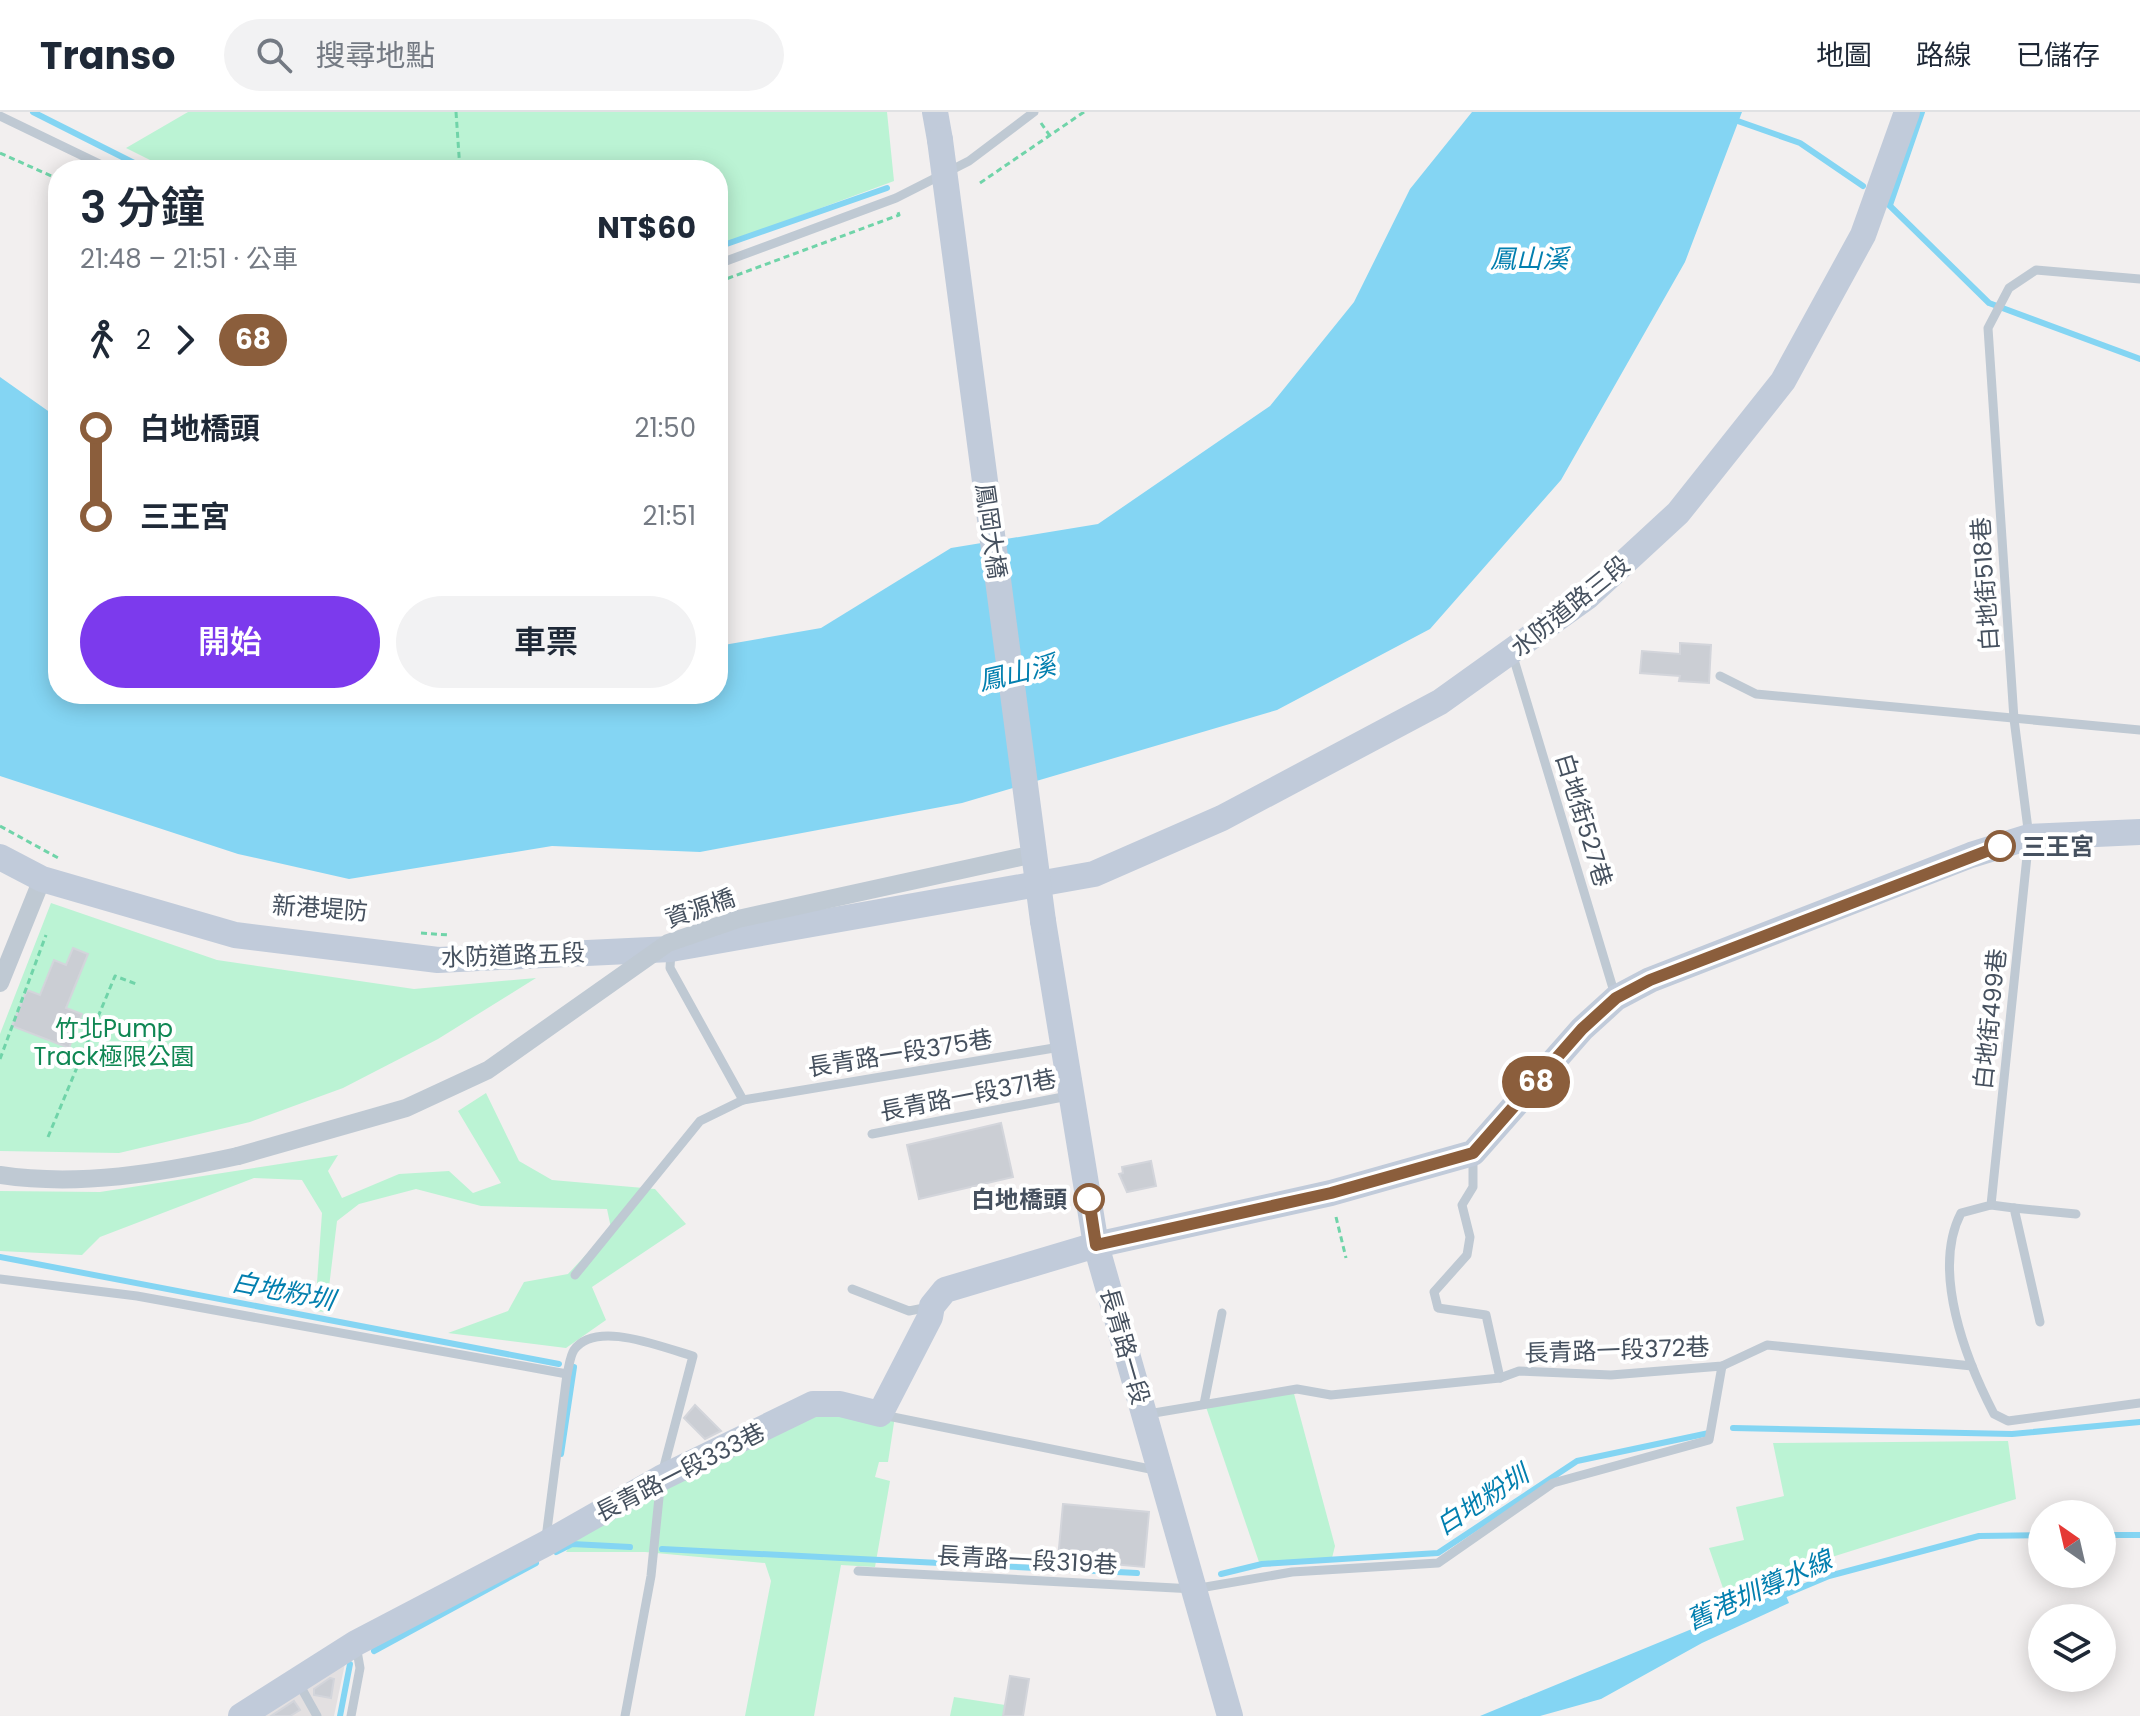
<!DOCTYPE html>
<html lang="zh-TW">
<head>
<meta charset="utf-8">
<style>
	:root { --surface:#fff; --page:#f2f2f3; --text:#1f2937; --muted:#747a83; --line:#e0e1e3; --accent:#7c3aed }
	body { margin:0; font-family:Poppins,"Noto Sans TC",sans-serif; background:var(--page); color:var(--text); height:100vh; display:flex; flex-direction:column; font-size:30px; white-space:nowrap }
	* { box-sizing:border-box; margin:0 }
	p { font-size:26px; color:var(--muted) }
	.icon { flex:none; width:44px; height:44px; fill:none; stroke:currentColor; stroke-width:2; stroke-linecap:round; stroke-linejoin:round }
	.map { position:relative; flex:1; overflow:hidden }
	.panel { position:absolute; left:48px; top:48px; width:680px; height:544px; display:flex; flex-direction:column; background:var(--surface); border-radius:32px; box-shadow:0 4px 20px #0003 }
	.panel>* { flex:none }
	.badge { padding:0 16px; border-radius:26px; font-size:28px; line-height:52px }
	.needle { width:52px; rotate:326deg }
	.tools { position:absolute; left:2028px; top:1388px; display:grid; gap:16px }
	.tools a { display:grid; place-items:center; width:88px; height:88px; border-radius:50%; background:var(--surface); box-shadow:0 4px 20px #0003; font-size:40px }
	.map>.badge { position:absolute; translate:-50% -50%; box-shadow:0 0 0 4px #fff }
	.legs { display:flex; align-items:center; gap:12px; height:88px; padding:0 32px; font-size:26px }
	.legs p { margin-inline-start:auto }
	.summary { display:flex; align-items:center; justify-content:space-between; height:136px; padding:0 32px }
	h1 { font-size:44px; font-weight:600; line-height:60px }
	.button { display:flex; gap:16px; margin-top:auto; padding:16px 32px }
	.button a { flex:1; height:92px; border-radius:48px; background:var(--accent); color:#fff; font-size:32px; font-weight:600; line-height:92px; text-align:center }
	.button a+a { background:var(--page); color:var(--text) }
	ul { padding:0 32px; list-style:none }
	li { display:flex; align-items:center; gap:28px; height:88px; font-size:30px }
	li i { display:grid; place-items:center; width:12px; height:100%; margin:0 10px; background:currentColor }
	li i::after { content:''; width:20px; height:20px; margin:-10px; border:6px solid; border-radius:50%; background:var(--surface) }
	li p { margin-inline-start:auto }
	li:first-child i { background:linear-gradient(#0000 50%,currentColor 0) }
	li:last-child i { background:linear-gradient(currentColor 50%,#0000 0) }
	header { display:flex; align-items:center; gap:48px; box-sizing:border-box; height:112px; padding:0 40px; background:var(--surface); border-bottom:2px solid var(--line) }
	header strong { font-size:38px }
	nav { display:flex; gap:44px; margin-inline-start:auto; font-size:28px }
	.search { width:560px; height:72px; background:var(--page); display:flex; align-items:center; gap:20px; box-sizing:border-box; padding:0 28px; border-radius:44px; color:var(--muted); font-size:30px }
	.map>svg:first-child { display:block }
	.education { fill:#e3e0e1 }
	.green { fill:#bbf3d4 }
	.water { fill:#84d5f3 }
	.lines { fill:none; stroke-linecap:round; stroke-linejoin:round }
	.stream { stroke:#84d5f3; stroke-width:6 }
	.building { fill:#cbced4; stroke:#d3d5db; stroke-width:2 }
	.path { stroke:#70d4a9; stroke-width:3; stroke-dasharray:6 4; stroke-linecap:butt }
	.lane { stroke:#bfc9d3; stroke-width:9 }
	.street { stroke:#bfc9d3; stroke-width:18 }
	.secondary { stroke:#c1cbda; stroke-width:26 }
	.street-bridge { stroke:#bfc9d3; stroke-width:18 }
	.secondary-bridge { stroke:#c1cbda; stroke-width:26 }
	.line-1-casing { stroke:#fff; stroke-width:18 }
	.line-1 { stroke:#8b5e3c; stroke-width:12 }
	.stop-1-dot { fill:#fff; stroke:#8b5e3c; stroke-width:4 }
	.labels { text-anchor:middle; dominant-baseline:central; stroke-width:8; stroke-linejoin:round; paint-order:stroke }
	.street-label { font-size:24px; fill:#46515f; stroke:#fff }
	.stop-label { font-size:24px; font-weight:bold; fill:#46515f; stroke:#fff; text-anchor:start }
	.park-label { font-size:24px; fill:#0f8753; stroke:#fff }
	.water-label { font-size:26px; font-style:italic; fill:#027faf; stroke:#fff }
</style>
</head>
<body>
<header>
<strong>Transo</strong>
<div class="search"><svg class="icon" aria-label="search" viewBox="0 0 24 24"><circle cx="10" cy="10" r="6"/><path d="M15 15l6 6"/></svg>搜尋地點</div>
<nav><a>地圖</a><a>路線</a><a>已儲存</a></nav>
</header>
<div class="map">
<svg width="2140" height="1604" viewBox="0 0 2140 1604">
	<rect width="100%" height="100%" fill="#f2efef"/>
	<polygon class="education" points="347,1542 334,1604 247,1604"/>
	<g class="green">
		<polygon points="188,0 887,0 894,69 718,134 718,58 170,58 126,36"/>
		<polygon points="51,791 217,848 414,877 536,866 438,927 343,976 250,1010 119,1041 0,1039 0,922"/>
		<polygon points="486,981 519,1049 552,1068 655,1077 686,1112 592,1175 606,1208 566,1236 448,1221 508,1199 524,1170 568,1162 611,1116 607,1097 481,1094 416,1077 359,1092 337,1109 326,1200 315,1199 322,1101 302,1068 254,1066 100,1125 82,1143 0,1139 0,1079 100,1080 338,1043 328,1059 342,1086 399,1062 449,1059 473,1081 501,1071 458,999"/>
		<polygon points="1293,1278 1335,1434 1332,1446 1259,1450 1205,1292"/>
		<polygon points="828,1294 895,1304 888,1350 879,1350 875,1365 890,1369 875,1455 841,1453 814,1604 745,1604 771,1469 765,1451 645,1440 566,1440 577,1423"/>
		<polygon points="2008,1329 2016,1387 1724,1479 1709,1436 1744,1428 1736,1395 1784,1384 1773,1331"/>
		<polygon points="954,1585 1005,1593 1003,1604 950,1604"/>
	</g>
	<g class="water">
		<polygon points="1472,0 1742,0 1685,150 1561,368 1430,517 1277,598 962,691 700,740 552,734 349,767 238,742 0,664 0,265 58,306 58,582 718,582 718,534 821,516 951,436 1098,412 1270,294 1354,190 1410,77"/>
		<polygon points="1784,1479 1789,1491 1702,1531 1601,1587 1540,1604 1480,1604"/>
	</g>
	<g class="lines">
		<g class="stream">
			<polyline points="33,0 148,58"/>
			<polyline points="1732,7 1800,31 1863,74"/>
			<polyline points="1888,92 1989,191 2140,247"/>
			<polyline points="1890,93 1922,0"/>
			<polyline points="718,135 887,76"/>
			<polyline points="0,1145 559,1252"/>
			<polyline points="1733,1316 2012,1322 2140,1310"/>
			<polyline points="561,1342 574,1255"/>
			<polyline points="2102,1423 2140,1423"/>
			<polyline points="662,1437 1137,1461"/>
			<polyline points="556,1440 572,1432 630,1435"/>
			<polyline points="1221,1462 1262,1452 1438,1441 1577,1349 1709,1321"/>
			<polyline points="1779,1485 1829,1464 1979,1424 2042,1423"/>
			<polyline points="374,1539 536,1451"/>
			<polyline points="340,1604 350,1552"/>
		</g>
	</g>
	<g class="building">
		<polygon points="1680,531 1711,533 1709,571 1679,569 1680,564 1640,561 1642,539 1680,542"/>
		<polygon points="73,836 88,842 66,896 82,902 69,936 12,914 27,878 40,883 54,848 66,853"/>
		<polygon points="1001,1011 1013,1065 919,1087 907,1033"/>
		<polygon points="1151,1049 1156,1074 1127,1080 1119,1062 1123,1061 1122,1055"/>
		<polygon points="695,1293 721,1319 705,1327 684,1306"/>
		<polygon points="1063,1392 1149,1400 1144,1455 1058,1447"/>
		<polygon points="1010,1564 1029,1567 1023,1604 1003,1604"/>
		<polygon points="330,1566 334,1567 331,1586 314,1583 314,1577"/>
		<polygon points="294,1589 300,1598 290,1604 271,1604"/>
	</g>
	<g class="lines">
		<g class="path">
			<polyline points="456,0 460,58"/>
			<polyline points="1041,11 1050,24"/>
			<polyline points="0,41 58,67"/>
			<polyline points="980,71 1084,0"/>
			<polyline points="718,170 899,103 898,100"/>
			<polyline points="0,714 60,747"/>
			<polyline points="421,821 449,823"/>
			<polyline points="0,947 46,823"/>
			<polyline points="48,1025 115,864 139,873"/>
			<polyline points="1336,1105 1346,1146"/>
		</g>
		<g class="lane">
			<polyline points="0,4 112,58"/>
			<polyline points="718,152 896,86 969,49 1034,0"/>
			<path d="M2140,167l-104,-9 -27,18 -21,40 26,391 15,118 -38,368 -30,8c-30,58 5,147 33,201l14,7 132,-18"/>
			<polyline points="1512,541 1615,883"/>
			<polyline points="1720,564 1756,582 2140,618"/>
			<polyline points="671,839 670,856 743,988 1060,935"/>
			<polyline points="872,1022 1068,984"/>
			<polyline points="1473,1044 1473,1075 1462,1093 1470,1125 1467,1143 1434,1180 1438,1196 1486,1203 1500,1266"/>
			<polyline points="1991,1093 2014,1096 2040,1210"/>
			<polyline points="2014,1096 2076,1102"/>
			<polyline points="575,1163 700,1009 743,988"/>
			<polyline points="0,1167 137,1184 567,1262 546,1426"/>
			<polyline points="852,1177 909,1199 929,1195"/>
			<path d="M567,1262c2,-7 3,-18 7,-24 22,-31 89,-2 119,6l-32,122 -10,98 -26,140"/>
			<polyline points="1204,1292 1222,1201"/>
			<polyline points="1148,1302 1297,1277 1331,1283 1500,1266 1519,1259 1611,1263 1722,1254 1767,1233 1972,1254"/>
			<polyline points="883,1303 1155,1358"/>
			<polyline points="858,1459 1194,1477 1292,1460 1438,1451 1553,1371 1709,1328 1722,1254"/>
			<polyline points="298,1570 317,1604"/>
			<polyline points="351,1604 360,1556 356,1533"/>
		</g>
		<g class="street">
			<polyline points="0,871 42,767"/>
			<path d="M0,1063c79,12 160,-2 238,-19"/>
		</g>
		<g class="secondary">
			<polyline points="935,0 940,28"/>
			<polyline points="0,745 42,767 235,823 438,848 671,837 1094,762 1222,706 1440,590 1587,485 1678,401 1783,269 1863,123 1907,0"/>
			<polyline points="1043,809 1096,1133 1230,1604"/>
			<polyline points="241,1604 356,1531 545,1432 661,1366 813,1292 840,1292 880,1302 930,1205 932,1194 945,1178 1096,1133 1331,1081 1473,1041 1582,917 1616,886 1650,868 1971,743 2029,725 2140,720"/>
		</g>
		<polyline class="street-bridge" points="238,1044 406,996 488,958 668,831 738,807 1034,742"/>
		<polyline class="secondary-bridge" points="940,28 1043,809"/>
	</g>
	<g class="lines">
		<defs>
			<polyline id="line-1" points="1089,1087 1096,1133 1331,1081 1473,1041 1582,917 1616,886 1650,868 2000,734"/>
		</defs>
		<use href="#line-1" class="line-1-casing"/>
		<use href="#line-1" class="line-1"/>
	</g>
	<g class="stop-1-dot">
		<circle cx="2000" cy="734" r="14"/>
		<circle cx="1089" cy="1087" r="14"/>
	</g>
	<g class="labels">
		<g class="street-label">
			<text transform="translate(991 419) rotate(82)">鳳岡大橋</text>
			<text transform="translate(1985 472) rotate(-94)">白地街518巷</text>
			<text transform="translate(1570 494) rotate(-39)">水防道路三段</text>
			<text transform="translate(1584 708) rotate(73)">白地街527巷</text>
			<text transform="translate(320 796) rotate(4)">新港堤防</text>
			<text transform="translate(700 796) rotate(-19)">資源橋</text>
			<text transform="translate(513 843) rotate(-2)">水防道路五段</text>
			<text transform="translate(1990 907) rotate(-84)">白地街499巷</text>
			<text transform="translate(900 941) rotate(-9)">長青路一段375巷</text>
			<text transform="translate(968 983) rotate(-11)">長青路一段371巷</text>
			<text transform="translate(1125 1234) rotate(74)">長青路一段</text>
			<text transform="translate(1617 1238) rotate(-2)">長青路一段372巷</text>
			<text transform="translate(680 1360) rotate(-27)">長青路一段333巷</text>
			<text transform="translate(1027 1448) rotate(3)">長青路一段319巷</text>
		</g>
		<g class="stop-label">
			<text x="2022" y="734">三王宮</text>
			<text x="1067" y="1087" text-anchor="end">白地橋頭</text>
		</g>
		<g class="park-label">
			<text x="114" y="916">竹北Pump<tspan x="114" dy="28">Track極限公園</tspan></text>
		</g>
		<g class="water-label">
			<text x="1529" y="147">鳳山溪</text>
			<text transform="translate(1017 561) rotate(-13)">鳳山溪</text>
			<text transform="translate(283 1179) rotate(11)">白地粉圳</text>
			<text transform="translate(1482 1388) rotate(-33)">白地粉圳</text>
			<text transform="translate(1759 1478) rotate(-24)">舊港圳導水線</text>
		</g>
	</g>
</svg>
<div class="tools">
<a><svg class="needle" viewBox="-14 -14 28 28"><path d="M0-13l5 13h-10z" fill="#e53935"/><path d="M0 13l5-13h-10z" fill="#747a83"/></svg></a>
<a><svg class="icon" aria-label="layers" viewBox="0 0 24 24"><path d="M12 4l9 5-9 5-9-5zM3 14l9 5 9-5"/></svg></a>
</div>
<b class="badge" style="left:1536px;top:970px;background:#8b5e3c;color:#fff">68</b>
<section class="panel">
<div class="summary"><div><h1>3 分鐘</h1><p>21:48 – 21:51 · 公車</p></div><b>NT$60</b></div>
<div class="legs"><svg class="icon" aria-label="walk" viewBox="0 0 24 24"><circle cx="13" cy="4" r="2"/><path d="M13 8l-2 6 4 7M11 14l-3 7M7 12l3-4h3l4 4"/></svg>2<svg class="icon" aria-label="forward" viewBox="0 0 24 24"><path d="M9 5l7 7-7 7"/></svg><b class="badge" style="background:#8b5e3c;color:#fff">68</b></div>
<ul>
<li><i style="color:#8b5e3c"></i><b>白地橋頭</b><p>21:50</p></li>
<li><i style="color:#8b5e3c"></i><b>三王宮</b><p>21:51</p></li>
</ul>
<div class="button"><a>開始</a><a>車票</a></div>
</section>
</div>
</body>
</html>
